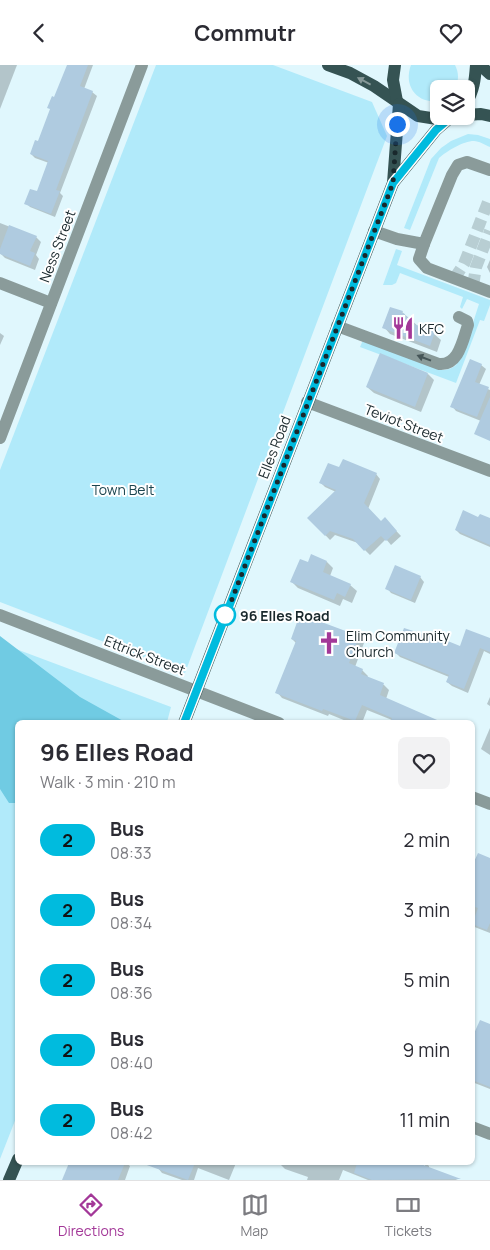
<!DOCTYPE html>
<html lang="en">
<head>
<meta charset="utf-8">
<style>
	:root { --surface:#fff; --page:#f2f2f3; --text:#2b2b33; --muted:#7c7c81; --line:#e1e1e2; --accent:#a33898 }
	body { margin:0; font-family:Manrope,sans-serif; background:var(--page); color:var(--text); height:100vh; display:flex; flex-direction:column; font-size:19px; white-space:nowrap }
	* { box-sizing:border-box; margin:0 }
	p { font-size:16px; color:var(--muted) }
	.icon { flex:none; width:28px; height:28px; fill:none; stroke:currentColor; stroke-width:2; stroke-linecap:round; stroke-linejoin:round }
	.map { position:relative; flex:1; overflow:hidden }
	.drawer { position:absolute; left:15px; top:655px; width:460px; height:445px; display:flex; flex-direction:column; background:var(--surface); border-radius:8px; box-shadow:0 1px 4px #0004 }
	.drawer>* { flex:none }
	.badge { padding:0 10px; border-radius:16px; font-size:18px; line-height:32px }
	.fabs { position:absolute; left:430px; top:15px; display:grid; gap:10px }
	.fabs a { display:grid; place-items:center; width:45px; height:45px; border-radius:8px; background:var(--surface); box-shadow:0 1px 4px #0004; font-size:25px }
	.you { position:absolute; width:25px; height:25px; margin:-12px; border:4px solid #fff; border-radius:50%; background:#1a73e8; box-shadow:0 0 0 8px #1a73e833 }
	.map>.badge { position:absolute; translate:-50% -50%; box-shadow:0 0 0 2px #fff }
	.round { display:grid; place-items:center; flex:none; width:52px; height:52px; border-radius:8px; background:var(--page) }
	.summary { display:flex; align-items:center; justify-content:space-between; height:85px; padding:0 25px }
	h1 { font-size:24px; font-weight:700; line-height:38px }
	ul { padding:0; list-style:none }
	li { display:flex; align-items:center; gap:15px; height:70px; padding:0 25px }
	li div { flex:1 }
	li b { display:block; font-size:19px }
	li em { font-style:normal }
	li .badge { min-width:55px; font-weight:700; text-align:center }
	header { display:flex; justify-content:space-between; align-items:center; height:65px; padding:0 25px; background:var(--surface); font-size:22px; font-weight:700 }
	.menu { display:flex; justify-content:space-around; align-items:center; height:70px; border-top:1px solid var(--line); background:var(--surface); font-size:14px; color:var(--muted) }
	.menu a { display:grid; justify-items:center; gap:2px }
	.menu .on { color:var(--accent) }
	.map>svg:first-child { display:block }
	.green { fill:#b1eafa }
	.forest { fill:#70cbe3 }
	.shadow { fill:#0003 }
	.building { fill:#afcbe0 }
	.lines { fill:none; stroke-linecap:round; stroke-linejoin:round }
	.minor-tunnel { stroke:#b8ced3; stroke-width:12; stroke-dasharray:12 6; stroke-linecap:butt }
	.minor { stroke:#8a9b9a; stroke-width:12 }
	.major { stroke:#355353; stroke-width:12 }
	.oneway { fill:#869898 }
	.oneway2 { fill:#465658 }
	.line-casing { stroke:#fff; stroke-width:11 }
	.line { stroke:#00bbde; stroke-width:8 }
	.walk { stroke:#19282c; stroke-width:5; stroke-dasharray:0 9 }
	.stop-dot { fill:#fff; stroke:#00bbde; stroke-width:2.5 }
	.labels { text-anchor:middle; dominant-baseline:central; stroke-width:4; stroke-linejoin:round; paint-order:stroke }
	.street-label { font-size:14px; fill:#19282c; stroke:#fff }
	.poi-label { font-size:14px; fill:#19282c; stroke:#fff; text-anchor:start }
	.park-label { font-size:14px; fill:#1b454f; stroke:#fff }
	.stop-label { font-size:14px; font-weight:bold; fill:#19282c; stroke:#fff; text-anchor:start }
</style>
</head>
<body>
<header><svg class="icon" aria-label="back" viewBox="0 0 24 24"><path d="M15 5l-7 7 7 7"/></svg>Commutr<svg class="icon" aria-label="heart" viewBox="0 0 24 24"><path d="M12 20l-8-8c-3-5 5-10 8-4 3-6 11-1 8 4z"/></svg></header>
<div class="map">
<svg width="490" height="1115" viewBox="0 0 490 1115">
	<rect width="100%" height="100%" fill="#e0f7fd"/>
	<g class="green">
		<polygon points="156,0 273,0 372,37 387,71 185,608 0,537 0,405"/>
		<path d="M411,0h44c4,8 4,15 0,24h-16v12c-22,3 -36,-15 -28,-36z"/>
		<path d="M468,69l10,1 12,4v8c-5,-2 -11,-6 -16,-6 -11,0 -27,10 -35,17l-29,72 -6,-2 27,-69 10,-11 10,-7z"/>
		<path d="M396,184l6,2 -5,14 93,35v5l-6,16 -4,-1 -24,63 -96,-36 3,-7 78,30c5,0 11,-1 15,-5 9,-10 18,-47 23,-61l-12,-5 -5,10 -2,-2 3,-10 -63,-24 -4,10 -4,2h-9z"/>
		<polygon points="0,578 171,642 167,657 18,658 18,1048 0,1094"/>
	</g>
	<polygon class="forest" points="0,571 80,632 125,657 18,658 17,738 9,738 0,724"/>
	<g class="shadow">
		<polygon points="0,0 17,0 0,44"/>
		<polygon points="68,0 93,0 84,24 92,27 97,31 60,128 63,131 55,152 30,142 26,138 37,128 49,98 35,93 31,89 38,78"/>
		<polygon points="0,158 36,172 41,177 36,190 39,194 35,205 5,193 0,188"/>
		<polygon points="490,195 490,208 487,202"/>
		<polygon points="402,247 419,262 434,269 441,275 437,287 390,269 384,262"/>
		<polygon points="0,268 4,271 0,280"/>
		<polygon points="481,300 486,304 479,320 490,325 490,375 481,356 456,346 452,341"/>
		<polygon points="428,309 434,315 421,347 374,328 367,322"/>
		<polygon points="340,404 376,409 380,414 368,444 381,458 385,454 401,471 391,480 386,474 370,490 358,478 335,470 330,475 309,453 336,427 325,422 321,418"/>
		<polygon points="490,457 490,482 460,469 456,465"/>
		<polygon points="327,497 333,503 330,511 350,520 357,526 352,538 343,534 340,541 298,523 292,517 309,499"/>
		<polygon points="420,512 424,517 415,538 391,528 387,523"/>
		<polygon points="358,572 364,578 355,602 362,605 368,611 367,613 384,620 389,625 386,634 428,652 392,655 367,645 362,658 351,658 329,649 328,651 282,633 277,627 296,578 292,574"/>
		<polygon points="490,575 490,589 484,586 468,628 452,621 447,617 449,612 400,592 396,588 461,583"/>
		<polygon points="490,632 490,641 487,639"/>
		<polygon points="490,663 490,690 481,684"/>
		<polygon points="490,794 490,868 472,861 472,796 475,797"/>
		<polygon points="490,960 490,1024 472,1017 472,977"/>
		<polygon points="67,1098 126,1098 130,1101 125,1115 64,1115 70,1100"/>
		<polygon points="160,1098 236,1098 229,1115 198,1103 194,1115 182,1115 162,1108 158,1103"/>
		<polygon points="282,1098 424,1098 421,1105 423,1106 426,1098 429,1101 429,1103 458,1115 368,1115 343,1105 339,1115 307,1115 308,1112 285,1104 281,1100"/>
	</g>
	<g class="building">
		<polygon points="67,0 88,0 80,21 93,26 56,125 60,126 51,149 24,139 30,124 37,126 48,96 30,89 35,75 38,76 50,44 47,43 52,31 54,32"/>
		<polygon points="9,160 37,171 30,186 35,188 30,201 0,189 0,184"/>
		<polygon points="390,242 403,246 402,248 405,249 405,251 413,254 411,258 435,267 430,281 382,263"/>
		<polygon points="380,288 428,308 415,342 366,322"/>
		<polygon points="470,294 482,299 475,317 489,322 477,352 450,342"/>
		<polygon points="490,332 490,376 474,369"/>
		<polygon points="343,394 377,408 364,438 381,456 385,452 397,466 386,476 381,471 364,486 353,474 330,466 325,471 307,453 336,425 319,418 328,398 339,402"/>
		<polygon points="463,445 478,452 480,449 490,453 490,480 455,465"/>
		<polygon points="311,489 327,496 323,507 351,519 345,532 337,528 334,535 290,517 300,494 308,497"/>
		<polygon points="395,500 421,511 411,535 385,524"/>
		<polygon points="300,549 359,571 349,598 363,604 361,609 384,618 380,630 444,658 390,658 392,653 362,640 355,656 323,644 322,646 275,628 296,576 291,574"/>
		<polygon points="404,563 432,572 433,570 460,581 466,564 490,573 490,587 480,583 464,624 446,617 449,610 394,588"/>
		<polygon points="478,788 490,793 490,858 487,865 472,859 478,843 472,841 472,801"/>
		<polygon points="480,955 490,959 490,1022 472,1015 472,973"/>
		<polygon points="69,1098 125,1098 118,1115 62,1115"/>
		<polygon points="144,1098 195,1098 188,1115 144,1099"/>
		<polygon points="357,1098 418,1098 461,1114 372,1115 354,1108"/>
	</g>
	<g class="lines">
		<g class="minor-tunnel">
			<polyline points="454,214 464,199 490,132"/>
			<polyline points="473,221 476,202 490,166"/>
		</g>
		<g class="minor">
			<polyline points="374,166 397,174 424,179 452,110 458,100 467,97 490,105"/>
			<polyline points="424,179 419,194 427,203 490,227"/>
			<polyline points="0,218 51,238"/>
			<path d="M337,261l102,38c20,2 24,-25 29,-39l-1,-4 -8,-4"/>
			<polyline points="307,337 490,406"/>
			<polyline points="0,373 142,0"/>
			<polyline points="0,550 279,658"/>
			<polyline points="472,732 490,739"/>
			<polyline points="472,1062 490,1069"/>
		</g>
		<g class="major">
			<polyline points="328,0 350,8 374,21 418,51 437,54 452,51"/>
			<polyline points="395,0 393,15 397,36"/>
			<polyline points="480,0 490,9"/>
			<path d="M466,38c8,-12 9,-24 10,-38"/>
			<polyline points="466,50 481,49 490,51"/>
			<polyline points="393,118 436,65 451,52"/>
			<polyline points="184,658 393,118 399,39"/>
			<polyline points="9,1115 18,1094"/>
		</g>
	</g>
	<defs><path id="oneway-solid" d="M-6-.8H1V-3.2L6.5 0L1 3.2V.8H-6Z" transform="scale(1.25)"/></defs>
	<use class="oneway" href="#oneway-solid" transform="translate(364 16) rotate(-152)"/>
	<use class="oneway2" href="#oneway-solid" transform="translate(424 293) rotate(-159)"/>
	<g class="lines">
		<defs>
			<polyline id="line" points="184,658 393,118 436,65 452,51"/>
		</defs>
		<use href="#line" class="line-casing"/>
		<use href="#line" class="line"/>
		<polyline class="walk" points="225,550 224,555 393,118 397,59"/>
	</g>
	<defs>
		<symbol id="restaurant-bare" viewBox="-9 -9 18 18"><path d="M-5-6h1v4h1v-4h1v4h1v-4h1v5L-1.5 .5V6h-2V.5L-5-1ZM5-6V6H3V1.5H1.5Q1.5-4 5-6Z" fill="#a33898" stroke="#fff" stroke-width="2.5" paint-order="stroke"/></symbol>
		<symbol id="church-bare" viewBox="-9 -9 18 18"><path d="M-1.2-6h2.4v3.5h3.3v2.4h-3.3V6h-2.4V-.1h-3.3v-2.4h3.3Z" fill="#a33898" stroke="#fff" stroke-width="2.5" paint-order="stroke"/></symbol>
	</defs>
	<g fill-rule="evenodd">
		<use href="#restaurant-bare" x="387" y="247" width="32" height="32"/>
		<use href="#church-bare" x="313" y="562" width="32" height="32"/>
	</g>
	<circle class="stop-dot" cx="225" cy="550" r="10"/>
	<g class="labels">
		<g class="street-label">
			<text transform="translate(57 181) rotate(-69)">Ness Street</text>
			<text transform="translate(404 358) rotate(21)">Teviot Street</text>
			<text transform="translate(274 382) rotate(-69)">Elles Road</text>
			<text transform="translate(145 590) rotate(21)">Ettrick Street</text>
		</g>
		<g class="poi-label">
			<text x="419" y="263">KFC</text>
			<text x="346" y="570">Elim Community<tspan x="346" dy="16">Church</tspan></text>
		</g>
		<g class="park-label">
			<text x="123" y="424">Town Belt</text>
		</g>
		<g class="stop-label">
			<text x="240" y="550">96 Elles Road</text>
		</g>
	</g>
</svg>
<div class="fabs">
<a><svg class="icon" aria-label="layers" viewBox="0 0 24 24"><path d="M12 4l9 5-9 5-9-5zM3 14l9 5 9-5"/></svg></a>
</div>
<div class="you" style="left:397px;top:59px"></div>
<section class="drawer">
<div class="summary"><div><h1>96 Elles Road</h1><p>Walk · 3 min · 210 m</p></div><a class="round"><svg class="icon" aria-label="heart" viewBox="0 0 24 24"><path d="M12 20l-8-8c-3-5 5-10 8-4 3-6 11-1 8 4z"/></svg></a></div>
<ul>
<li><span class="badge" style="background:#00bbde;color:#111">2</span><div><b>Bus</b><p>08:33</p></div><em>2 min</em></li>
<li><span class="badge" style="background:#00bbde;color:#111">2</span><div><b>Bus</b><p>08:34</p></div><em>3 min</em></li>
<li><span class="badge" style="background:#00bbde;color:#111">2</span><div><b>Bus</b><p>08:36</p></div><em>5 min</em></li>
<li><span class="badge" style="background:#00bbde;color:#111">2</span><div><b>Bus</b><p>08:40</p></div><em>9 min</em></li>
<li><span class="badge" style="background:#00bbde;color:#111">2</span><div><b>Bus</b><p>08:42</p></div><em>11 min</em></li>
</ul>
</section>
</div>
<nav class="menu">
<a class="on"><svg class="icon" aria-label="directions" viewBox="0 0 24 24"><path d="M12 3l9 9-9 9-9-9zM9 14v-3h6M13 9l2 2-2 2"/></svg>Directions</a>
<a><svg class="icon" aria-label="map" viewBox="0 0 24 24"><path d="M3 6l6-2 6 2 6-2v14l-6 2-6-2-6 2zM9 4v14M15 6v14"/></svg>Map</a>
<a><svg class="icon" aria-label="tickets" viewBox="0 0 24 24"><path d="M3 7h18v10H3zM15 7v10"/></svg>Tickets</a>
</nav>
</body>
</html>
